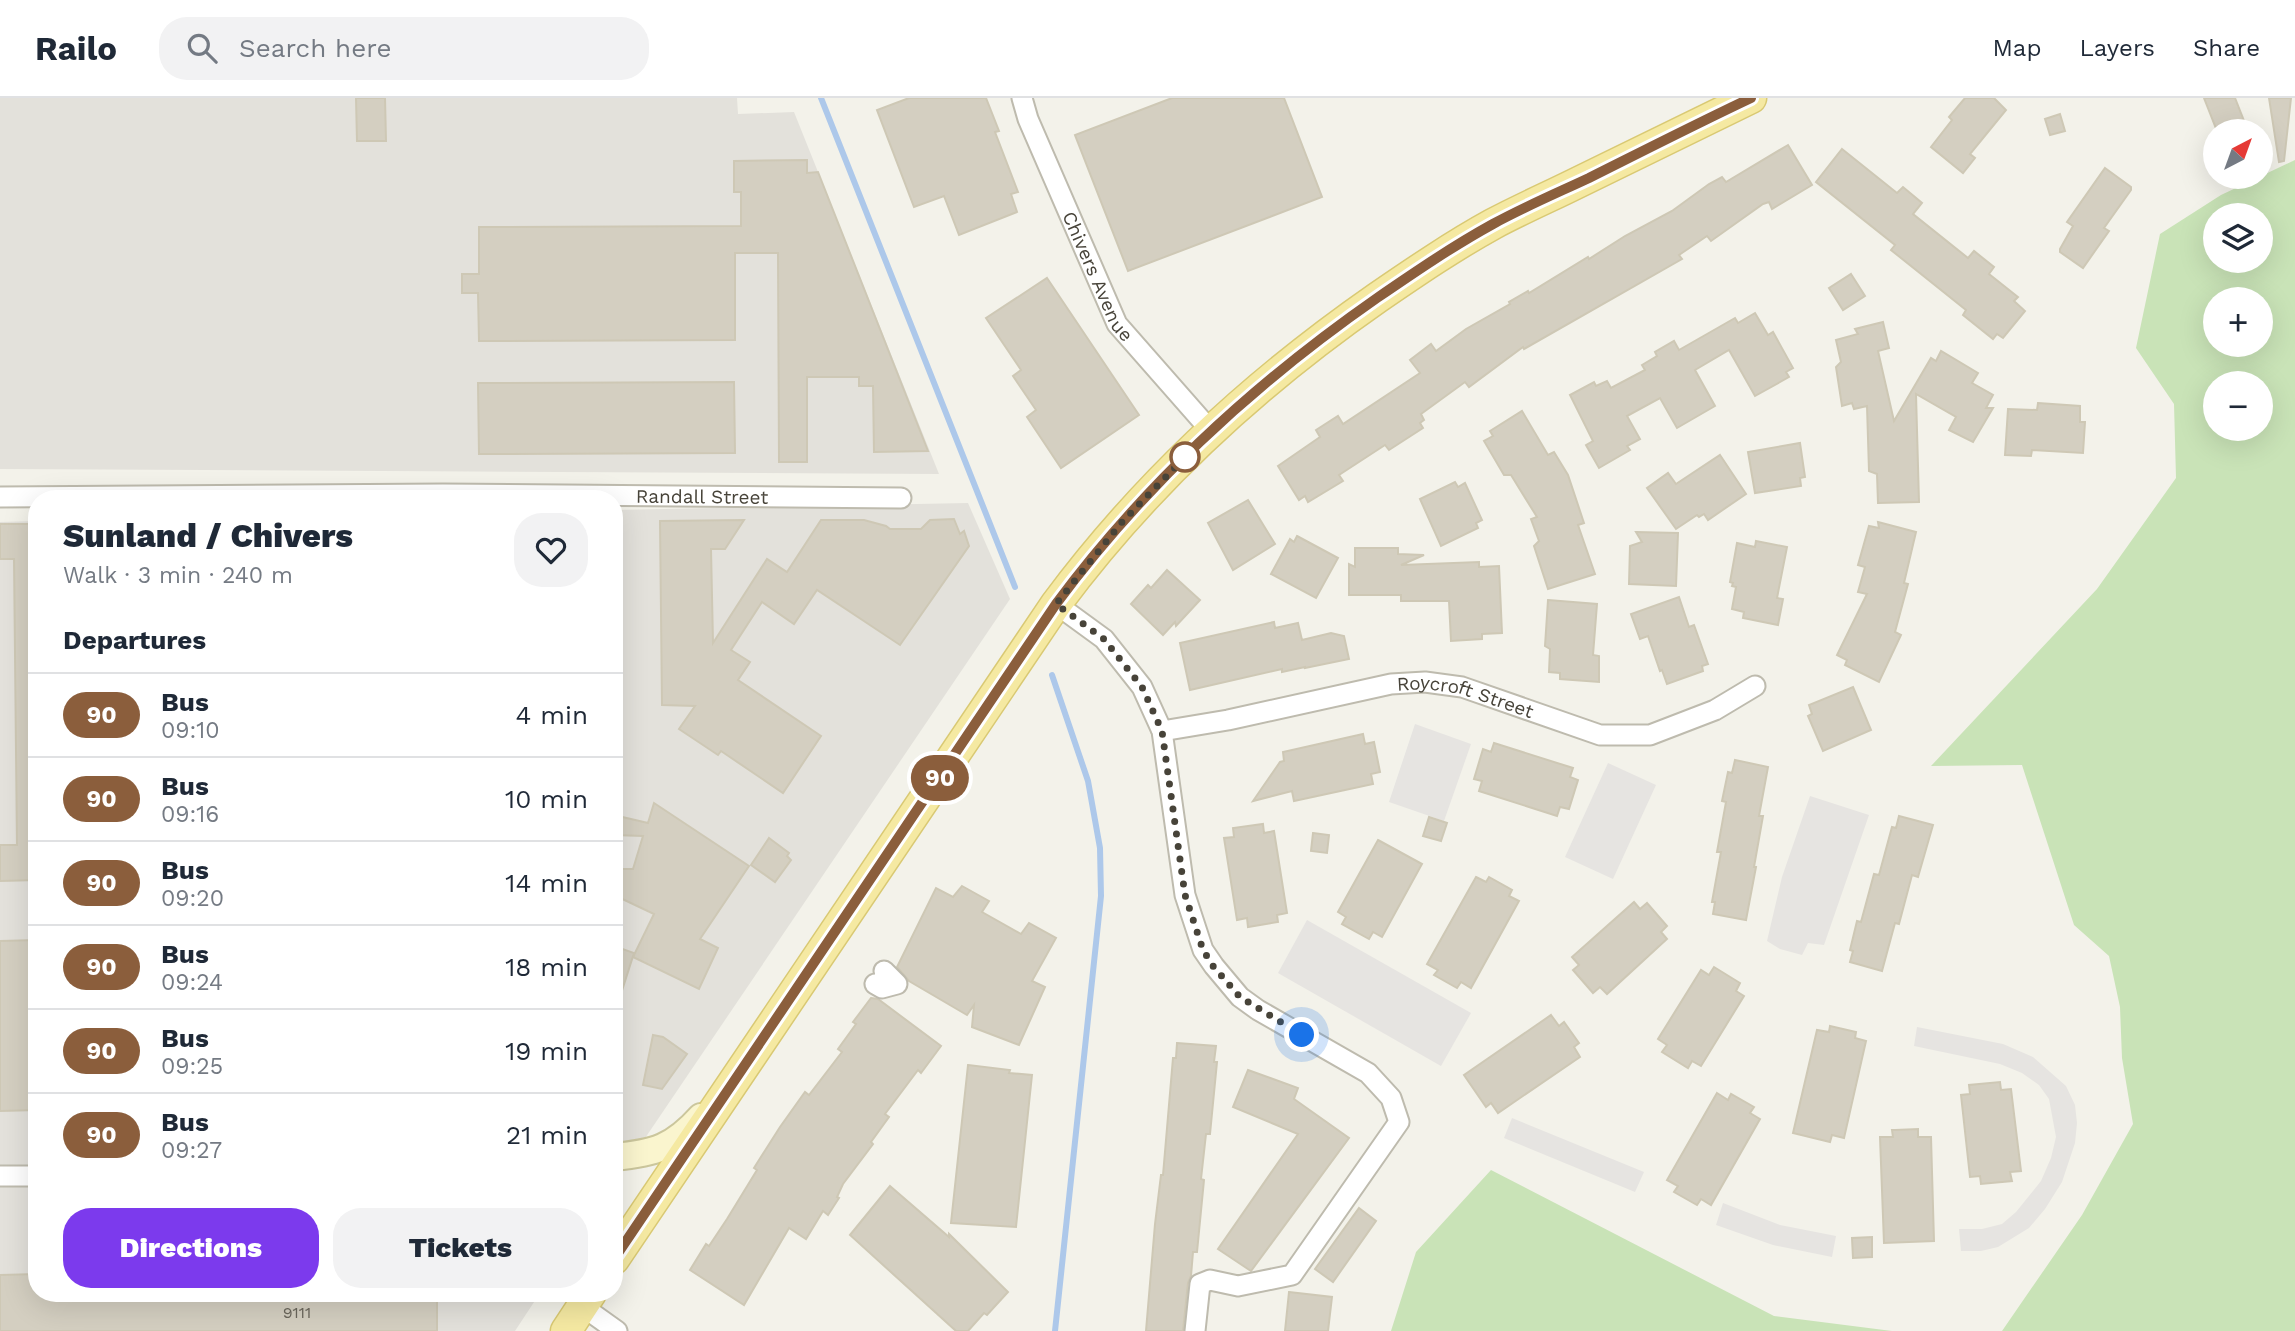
<!DOCTYPE html>
<html lang="en">
<head>
<meta charset="utf-8">
<style>
	:root { --surface:#fff; --page:#f2f2f3; --text:#1f2937; --muted:#747a83; --line:#e0e1e3; --accent:#7c3aed }
	body { margin:0; font-family:"Work Sans",sans-serif; background:var(--page); color:var(--text); height:100vh; display:flex; flex-direction:column; font-size:26px; white-space:nowrap }
	* { box-sizing:border-box; margin:0 }
	p { font-size:23px; color:var(--muted) }
	.icon { flex:none; width:38px; height:38px; fill:none; stroke:currentColor; stroke-width:2; stroke-linecap:round; stroke-linejoin:round }
	.map { position:relative; flex:1; overflow:hidden }
	.drawer { position:absolute; left:28px; top:392px; width:595px; height:812px; display:flex; flex-direction:column; background:var(--surface); border-radius:28px; box-shadow:0 7px 28px #0002 }
	.drawer>* { flex:none }
	.badge { padding:0 14px; border-radius:23px; font-size:24px; line-height:46px }
	.needle { width:46px; rotate:41deg }
	.fabs { position:absolute; left:2203px; top:21px; display:grid; gap:14px }
	.fabs a { display:grid; place-items:center; width:70px; height:70px; border-radius:50%; background:var(--surface); box-shadow:0 7px 28px #0002; font-size:35px }
	.you { position:absolute; width:35px; height:35px; margin:-18px; border:5px solid #fff; border-radius:50%; background:#1a73e8; box-shadow:0 0 0 10px #1a73e833 }
	.map>.badge { position:absolute; translate:-50% -50%; box-shadow:0 0 0 4px #fff }
	h2 { padding:0 35px; font-size:26px; line-height:63px }
	.round { display:grid; place-items:center; flex:none; width:74px; height:74px; border-radius:28px; background:var(--page) }
	.head { display:flex; align-items:center; justify-content:space-between; height:119px; padding:0 35px }
	h1 { font-size:33px; font-weight:800; line-height:52px }
	.button { display:flex; gap:14px; margin-top:auto; padding:14px 35px }
	.button a { flex:1; height:80px; border-radius:28px; background:var(--accent); color:#fff; font-size:28px; font-weight:800; line-height:80px; text-align:center }
	.button a+a { background:var(--page); color:var(--text) }
	ul { padding:0; list-style:none }
	li { display:flex; align-items:center; gap:21px; height:84px; padding:0 35px; border-top:2px solid var(--line) }
	li div { flex:1 }
	li b { display:block; font-size:26px }
	li em { font-style:normal }
	li .badge { min-width:77px; font-weight:700; text-align:center }
	header { display:flex; align-items:center; gap:42px; box-sizing:border-box; height:98px; padding:0 35px; background:var(--surface); border-bottom:2px solid var(--line) }
	header strong { font-size:33px }
	nav { display:flex; gap:38px; margin-inline-start:auto; font-size:24px }
	.search { width:490px; height:63px; background:var(--page); display:flex; align-items:center; gap:18px; box-sizing:border-box; padding:0 24px; border-radius:28px; color:var(--muted); font-size:26px }
	.map>svg:first-child { display:block }
	.industrial { fill:#e3e1db }
	.green { fill:#c9e3b7; fill-rule:evenodd }
	.parking { fill:#e6e4e1 }
	.lines { fill:none; stroke-linecap:round; stroke-linejoin:round }
	.stream { stroke:#adc8ea; stroke-width:6 }
	.building { fill:#d4cfc1; stroke:#cec8b5; stroke-width:2 }
	.street-casing { stroke:#bebbae; stroke-width:23 }
	.secondary-casing { stroke:#cbc69c; stroke-width:30 }
	.primary-casing { stroke:#d9c973; stroke-width:33 }
	.street { stroke:#fff; stroke-width:19 }
	.secondary { stroke:#faf5ce; stroke-width:26 }
	.primary { stroke:#f5e9a2; stroke-width:30 }
	.line-casing { stroke:#fff; stroke-width:16 }
	.line { stroke:#8b5e3c; stroke-width:10 }
	.walk { stroke:#474339; stroke-width:7; stroke-dasharray:0 12.6 }
	.stop-dot { fill:#fff; stroke:#8b5e3c; stroke-width:3.5 }
	.labels { text-anchor:middle; dominant-baseline:central; stroke-width:5; stroke-linejoin:round; paint-order:stroke }
	.number-label { font-size:16px; fill:#6a665b }
	.street-label { font-size:19px; fill:#474339; stroke:#fff }
</style>
</head>
<body>
<header>
<strong>Railo</strong>
<div class="search"><svg class="icon" aria-label="search" viewBox="0 0 24 24"><circle cx="10" cy="10" r="6"/><path d="M15 15l6 6"/></svg>Search here</div>
<nav><a>Map</a><a>Layers</a><a>Share</a></nav>
</header>
<div class="map">
<svg width="2295" height="1233" viewBox="0 0 2295 1233">
	<rect width="100%" height="100%" fill="#f3f2ea"/>
	<g class="industrial">
		<polygon points="0,0 737,0 738,16 794,14 939,376 0,371"/>
		<polygon points="968,405 1010,501 614,1086 614,412"/>
		<polygon points="37,423 37,1195 540,1195 515,1233 0,1233 0,424"/>
	</g>
	<g class="green">
		<path d="M2295,62v1171h-293l80,-116 51,-91 -11,-66 -2,-51 -11,-51 -35,-31 -52,-160 -91,1 166,-177 79,-111 -2,-74 -38,-56 24,-114 61,-39zM2216,117h45v46h-45zM2216,201h45v46h-45zM2216,285h45v46h-45z"/>
		<polygon points="1491,1072 1774,1218 1892,1233 1391,1233 1416,1154"/>
	</g>
	<g class="parking">
		<polygon points="1415,626 1471,646 1444,723 1389,704"/>
		<polygon points="1608,665 1656,687 1613,781 1565,759"/>
		<polygon points="1810,698 1869,717 1824,847 1808,845 1802,857 1780,851 1767,843 1782,779"/>
		<polygon points="1307,822 1471,915 1441,968 1278,875"/>
		<polygon points="1917,929 2003,946 2033,959 2066,988 2075,1007 2077,1025 2075,1045 2062,1084 2045,1111 2029,1130 1998,1149 1981,1153 1961,1153 1959,1131 1982,1131 2002,1126 2016,1114 2041,1083 2051,1060 2056,1039 2049,1001 2039,987 2022,975 2000,966 1914,948"/>
		<polygon points="1512,1020 1644,1074 1635,1094 1504,1040"/>
		<polygon points="1723,1105 1780,1127 1836,1138 1832,1159 1773,1147 1716,1127"/>
	</g>
	<g class="lines">
		<g class="stream">
			<polyline points="821,0 1015,489"/>
			<polyline points="1052,577 1088,683 1100,750 1101,798 1055,1233"/>
		</g>
	</g>
	<g class="building">
		<polygon points="356,0 385,0 386,43 357,43"/>
		<polygon points="909,0 986,0 999,33 995,34 1018,94 1011,96 1017,114 959,137 944,98 914,109 877,12"/>
		<polygon points="1172,0 1284,0 1322,99 1128,173 1075,37"/>
		<polygon points="1965,0 1994,0 2006,12 1970,56 1975,60 1963,75 1931,49 1952,22 1949,19"/>
		<polygon points="2204,0 2235,0 2248,33 2217,33"/>
		<polygon points="2269,0 2291,0 2284,63 2279,64"/>
		<polygon points="2060,16 2065,33 2050,37 2045,21"/>
		<polygon points="1788,47 1812,87 1772,111 1769,104 1763,106 1711,143 1707,138 1679,157 1682,161 1524,251 1523,249 1469,289 1465,284 1421,316 1424,322 1420,325 1423,330 1389,352 1385,347 1339,377 1343,383 1308,404 1305,398 1299,402 1278,368 1320,339 1316,332 1338,318 1343,326 1420,275 1410,262 1431,246 1436,253 1466,231 1510,206 1509,204 1528,193 1529,195 1588,159 1589,161 1625,138 1672,113 1709,86 1722,79 1726,84"/>
		<polygon points="1842,51 1897,95 1903,89 1922,105 1913,116 1968,160 1974,153 1994,169 1989,176 2018,199 2014,203 2025,213 2003,240 1997,236 1993,241 1963,217 1966,212 1891,152 1895,147 1816,84"/>
		<polygon points="807,62 807,75 818,74 928,353 874,354 873,288 859,288 859,279 807,279 807,364 779,364 778,155 735,155 735,242 479,243 478,195 462,195 462,176 479,176 479,129 741,128 741,94 734,94 734,63"/>
		<polygon points="2105,70 2131,89 2131,92 2104,130 2109,133 2083,170 2060,154 2060,151 2073,128 2067,124"/>
		<polygon points="1851,176 1865,198 1843,212 1829,190"/>
		<polygon points="1047,180 1139,317 1061,370 1027,319 1036,312 1013,278 1021,272 986,220"/>
		<polygon points="1755,215 1768,237 1773,234 1793,270 1786,274 1789,279 1755,298 1729,252 1695,272 1715,308 1677,330 1660,300 1627,318 1640,341 1627,348 1630,352 1599,370 1586,347 1593,343 1570,297 1594,284 1596,288 1607,283 1611,290 1645,272 1642,267 1657,258 1655,254 1674,243 1679,252 1735,220 1738,225"/>
		<polygon points="1883,224 1889,250 1878,253 1894,323 1931,260 1936,263 1941,253 1978,275 1972,285 1993,297 1986,310 1993,310 1973,344 1949,332 1956,319 1916,296 1919,404 1878,405 1877,376 1869,373 1867,308 1854,311 1852,305 1842,308 1836,269 1841,264 1836,242 1858,236 1855,231"/>
		<polygon points="734,284 735,355 479,356 478,285"/>
		<polygon points="2038,305 2080,308 2080,324 2085,324 2083,355 2032,352 2031,358 2005,357 2008,311 2037,312"/>
		<polygon points="1522,313 1548,357 1554,354 1568,377 1584,425 1578,427 1595,476 1548,491 1534,448 1539,443 1531,421 1537,419 1511,377 1504,377 1484,343 1493,338 1490,333"/>
		<polygon points="1800,345 1805,379 1800,380 1801,388 1755,395 1748,354"/>
		<polygon points="1720,357 1746,396 1708,422 1704,416 1699,419 1697,417 1676,431 1647,390 1668,375 1676,386"/>
		<polygon points="1455,384 1458,389 1465,385 1482,422 1476,425 1478,430 1441,448 1420,401"/>
		<polygon points="1248,402 1275,446 1233,472 1208,425"/>
		<polygon points="954,421 960,436 964,433 969,448 900,547 817,492 794,526 762,504 731,552 750,564 738,582 821,638 783,695 721,653 718,657 679,631 695,608 662,607 660,423 744,422 725,451 711,451 713,545 767,461 787,474 821,422 864,422 886,428 890,431 921,431 930,422"/>
		<polygon points="1878,424 1916,434 1904,485 1908,486 1895,534 1901,537 1879,584 1845,567 1847,562 1837,557 1867,496 1858,494 1865,469 1858,467 1869,428 1879,430"/>
		<polygon points="0,426 37,426 37,782 0,783 0,747 17,747 14,461 0,461"/>
		<polygon points="1636,434 1678,435 1676,488 1629,486 1630,448 1642,444"/>
		<polygon points="1297,438 1338,460 1316,500 1271,476 1290,441 1294,444"/>
		<polygon points="1756,443 1787,449 1777,500 1783,501 1778,527 1743,520 1744,514 1732,511 1736,489 1732,488 1733,485 1730,484 1737,445 1755,449"/>
		<polygon points="1355,450 1398,450 1398,456 1424,457 1401,467 1479,464 1479,469 1499,468 1502,535 1482,536 1482,541 1451,543 1449,503 1401,503 1401,497 1349,497 1349,466 1355,469"/>
		<polygon points="1167,472 1200,502 1176,528 1175,524 1163,537 1131,506 1148,487 1151,490"/>
		<polygon points="1679,499 1689,529 1694,527 1708,566 1702,568 1703,573 1667,586 1662,572 1660,573 1648,538 1640,541 1631,516"/>
		<polygon points="1548,502 1597,506 1593,557 1599,558 1599,584 1560,581 1560,575 1549,574 1550,551 1545,548"/>
		<polygon points="1274,524 1275,530 1298,525 1302,542 1331,535 1344,538 1349,561 1305,570 1305,569 1282,574 1282,571 1190,592 1180,545"/>
		<polygon points="1853,589 1871,632 1823,653 1808,618 1812,616 1809,607"/>
		<polygon points="1363,636 1365,646 1374,644 1380,674 1371,676 1373,686 1294,703 1292,693 1253,703 1280,664 1284,663 1283,654"/>
		<polygon points="1494,645 1573,670 1570,679 1578,682 1569,711 1560,709 1557,718 1479,693 1482,683 1474,681 1483,651 1491,654"/>
		<polygon points="1735,662 1768,669 1759,718 1763,718 1754,769 1756,769 1746,822 1713,816 1715,804 1712,804 1721,754 1717,754 1726,704 1722,703 1728,674 1732,675"/>
		<polygon points="654,705 749,768 700,841 718,850 699,891 633,859 654,816 614,797 614,771 633,771 643,738 614,737 614,717 648,725"/>
		<polygon points="1899,718 1933,727 1918,779 1912,777 1899,826 1895,825 1882,873 1850,864 1853,853 1850,852 1857,823 1861,824 1874,776 1879,777 1892,729 1896,730"/>
		<polygon points="1429,719 1447,725 1441,743 1423,738"/>
		<polygon points="1263,726 1264,735 1274,733 1287,815 1277,817 1278,824 1248,829 1247,820 1237,822 1224,740 1234,739 1233,730"/>
		<polygon points="1313,735 1329,737 1327,755 1311,753"/>
		<polygon points="769,740 789,755 787,758 791,762 775,784 751,767"/>
		<polygon points="1378,742 1422,766 1382,839 1373,834 1369,841 1342,826 1346,819 1338,814"/>
		<polygon points="1476,779 1486,784 1489,779 1512,792 1509,798 1519,803 1471,890 1461,884 1457,890 1434,877 1438,872 1427,866"/>
		<polygon points="962,788 989,803 982,814 1021,836 1029,825 1056,840 1032,883 1045,889 1019,947 972,929 974,907 967,917 909,883 897,869 936,790 953,799"/>
		<polygon points="1634,804 1640,811 1647,805 1667,828 1661,834 1667,841 1607,896 1600,889 1593,895 1573,872 1579,867 1572,859"/>
		<polygon points="37,842 37,1012 0,1013 0,843"/>
		<polygon points="614,848 634,855 618,905 614,904"/>
		<polygon points="1714,869 1740,885 1736,893 1744,898 1701,968 1692,963 1688,970 1662,954 1667,947 1658,941 1701,872 1709,877"/>
		<polygon points="871,900 878,901 941,948 921,975 918,972 885,1016 889,1019 871,1044 873,1046 843,1086 837,1099 839,1100 828,1117 823,1113 806,1141 789,1130 744,1207 690,1172 706,1146 709,1148 727,1121 757,1072 754,1070 780,1029 805,994 809,997 842,954 838,951 856,926 853,924"/>
		<polygon points="1551,917 1559,928 1564,924 1579,945 1574,949 1580,959 1498,1015 1491,1005 1486,1009 1464,977"/>
		<polygon points="1830,928 1856,934 1855,940 1866,943 1844,1040 1832,1037 1830,1044 1793,1035 1817,932 1829,934"/>
		<polygon points="653,937 663,939 687,956 662,991 643,987"/>
		<polygon points="1177,945 1216,948 1214,964 1217,964 1210,1036 1206,1036 1201,1081 1204,1082 1197,1154 1193,1154 1191,1178 1188,1185 1183,1233 1146,1233 1155,1126 1161,1077 1163,1077 1173,960 1176,960"/>
		<polygon points="968,967 1010,972 1009,975 1032,977 1016,1129 951,1125"/>
		<polygon points="1248,972 1298,990 1294,1001 1349,1040 1251,1173 1218,1151 1298,1036 1233,1009"/>
		<polygon points="2000,984 2001,992 2011,991 2021,1073 2010,1074 2012,1083 1981,1086 1980,1078 1970,1079 1961,997 1970,996 1969,987"/>
		<polygon points="1717,995 1728,1002 1731,996 1754,1009 1750,1015 1760,1021 1711,1107 1701,1101 1697,1107 1674,1094 1678,1088 1667,1082"/>
		<polygon points="1918,1031 1918,1039 1931,1039 1934,1143 1884,1145 1880,1039 1893,1039 1892,1032 1895,1032"/>
		<polygon points="890,1088 949,1139 949,1136 1008,1194 987,1217 984,1215 968,1233 956,1233 850,1137"/>
		<polygon points="1359,1110 1376,1123 1333,1184 1315,1171"/>
		<polygon points="1872,1139 1872,1159 1853,1160 1852,1140"/>
		<polygon points="37,1176 37,1195 437,1195 437,1233 0,1233 0,1177"/>
		<polygon points="1289,1194 1332,1199 1328,1233 1285,1233"/>
	</g>
	<g class="lines">
		<defs>
			<g id="street">
				<path id="s1" d="M1022,0l6,21 89,205 94,107"/>
				<path id="s2" d="M0,399l443,-3 458,4"/>
				<polyline points="1056,506 1104,541 1142,589 1162,633 1185,797 1203,852 1214,868 1240,899 1258,912 1368,975 1391,1000 1399,1024 1292,1177 1238,1188 1210,1182 1200,1186 1195,1233"/>
				<path id="s3" d="M1162,633l66,-11 163,-36 34,-2 37,5 138,48h50l65,-25 40,-24"/>
				<polyline points="875,886 882,890 897,886 884,873"/>
				<polyline points="0,1078 37,1078"/>
				<polyline points="582,1208 617,1233"/>
			</g>
			<path id="secondary" d="M614,1059c41,-4 59,-9 87,-40"/>
			<g id="primary">
				<path d="M614,1161l442,-655c89,-120 199,-221 321,-306 38,-26 76,-52 116,-74 28,-15 58,-28 86,-42 57,-28 114,-56 172,-84"/>
				<polyline points="566,1233 591,1195"/>
			</g>
		</defs>
		<use href="#street" class="street-casing"/>
		<use href="#secondary" class="secondary-casing"/>
		<use href="#primary" class="primary-casing"/>
		<use href="#street" class="street"/>
		<use href="#secondary" class="secondary"/>
		<use href="#primary" class="primary"/>
	</g>
	<g class="lines">
		<defs>
			<path id="line" d="M614,1161l442,-655c89,-120 199,-221 321,-306 38,-26 76,-52 116,-74 31,-17 64,-31 96,-46 54,-27 107,-54 162,-80"/>
		</defs>
		<use href="#line" class="line-casing"/>
		<use href="#line" class="line"/>
		<polyline class="walk" points="1185,359 1193,351 1122,424 1056,506 1104,541 1142,589 1162,633 1185,797 1203,852 1213,868 1240,899 1302,937"/>
	</g>
	<circle class="stop-dot" cx="1185" cy="359" r="14"/>
	<g class="labels">
		<g class="number-label">
			<text x="297" y="1214">9111</text>
		</g>
		<g class="street-label">
			<text stroke="none"><textPath href="#s1" startOffset="194">Chivers Avenue</textPath></text>
			<text stroke="none"><textPath href="#s2" startOffset="702">Randall Street</textPath></text>
			<text stroke="none"><textPath href="#s3" startOffset="310">Roycroft Street</textPath></text>
		</g>
	</g>
</svg>
<div class="fabs">
<a><svg class="needle" viewBox="-14 -14 28 28"><path d="M0-13l5 13h-10z" fill="#e53935"/><path d="M0 13l5-13h-10z" fill="#747a83"/></svg></a>
<a><svg class="icon" aria-label="layers" viewBox="0 0 24 24"><path d="M12 4l9 5-9 5-9-5zM3 14l9 5 9-5"/></svg></a>
<a>+</a>
<a>−</a>
</div>
<div class="you" style="left:1302px;top:937px"></div>
<b class="badge" style="left:940px;top:680px;background:#8b5e3c;color:#fff">90</b>
<section class="drawer">
<div class="head"><div><h1>Sunland / Chivers</h1><p>Walk · 3 min · 240 m</p></div><a class="round"><svg class="icon" aria-label="heart" viewBox="0 0 24 24"><path d="M12 20l-8-8c-3-5 5-10 8-4 3-6 11-1 8 4z"/></svg></a></div>
<h2>Departures</h2>
<ul>
<li><span class="badge" style="background:#8b5e3c;color:#fff">90</span><div><b>Bus</b><p>09:10</p></div><em>4 min</em></li>
<li><span class="badge" style="background:#8b5e3c;color:#fff">90</span><div><b>Bus</b><p>09:16</p></div><em>10 min</em></li>
<li><span class="badge" style="background:#8b5e3c;color:#fff">90</span><div><b>Bus</b><p>09:20</p></div><em>14 min</em></li>
<li><span class="badge" style="background:#8b5e3c;color:#fff">90</span><div><b>Bus</b><p>09:24</p></div><em>18 min</em></li>
<li><span class="badge" style="background:#8b5e3c;color:#fff">90</span><div><b>Bus</b><p>09:25</p></div><em>19 min</em></li>
<li><span class="badge" style="background:#8b5e3c;color:#fff">90</span><div><b>Bus</b><p>09:27</p></div><em>21 min</em></li>
</ul>
<div class="button"><a>Directions</a><a>Tickets</a></div>
</section>
</div>
</body>
</html>
